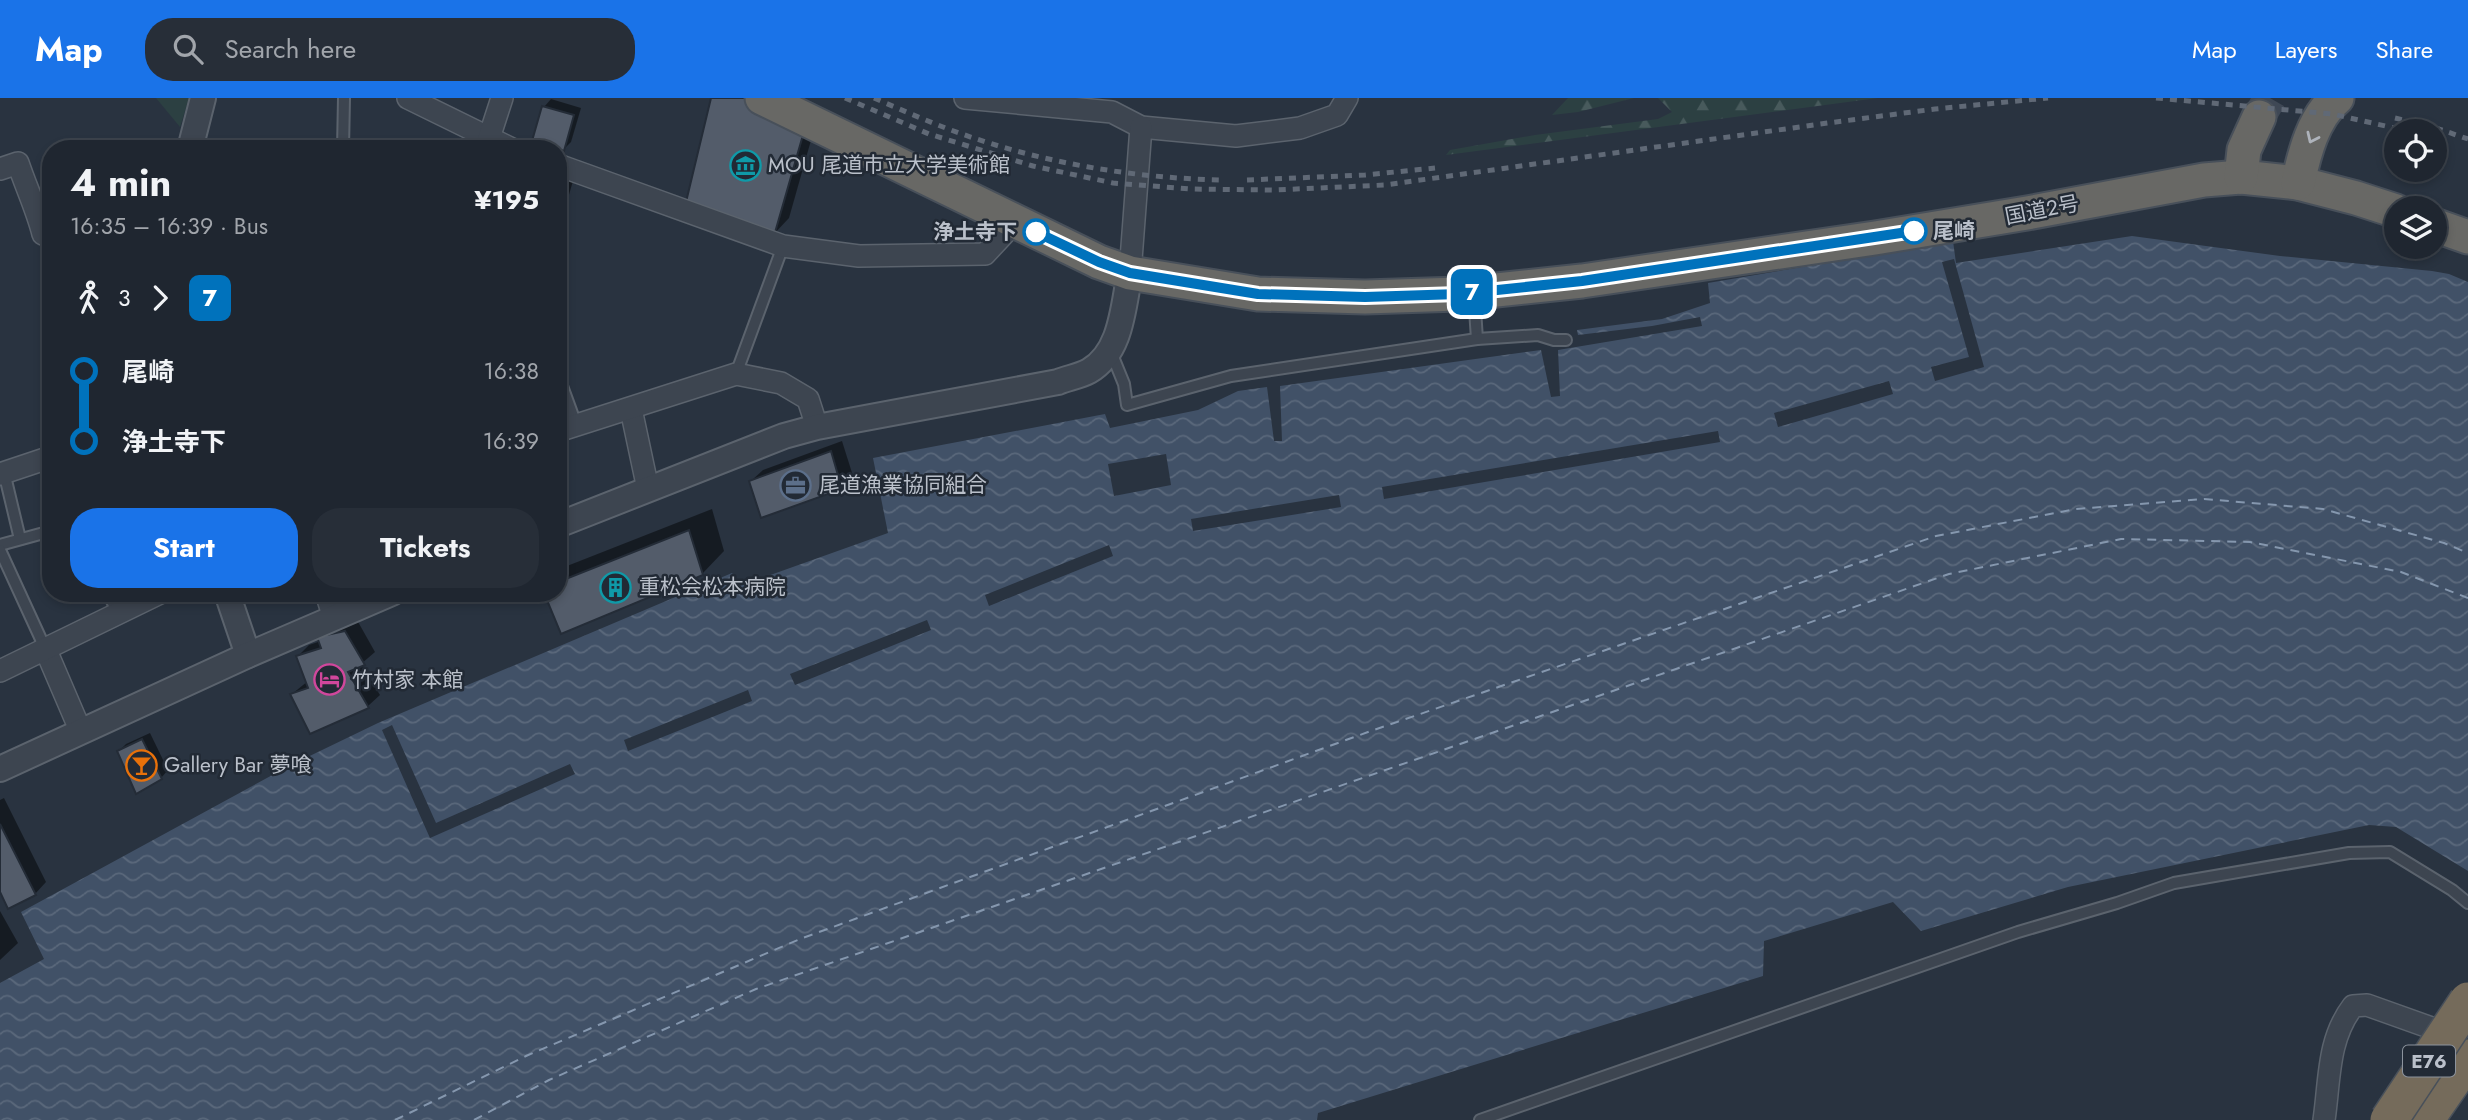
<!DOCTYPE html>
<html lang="en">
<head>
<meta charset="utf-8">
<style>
	:root { --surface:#1f2630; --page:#272e38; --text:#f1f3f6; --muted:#a1a5ab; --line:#3c434c; --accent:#1a73e8 }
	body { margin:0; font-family:Jost,"Noto Sans JP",sans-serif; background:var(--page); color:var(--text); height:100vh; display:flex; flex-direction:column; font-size:26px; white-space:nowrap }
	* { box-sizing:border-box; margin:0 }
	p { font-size:23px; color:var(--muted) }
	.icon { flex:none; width:38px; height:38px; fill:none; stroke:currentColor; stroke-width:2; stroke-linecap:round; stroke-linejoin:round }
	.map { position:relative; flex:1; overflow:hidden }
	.sheet { position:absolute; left:42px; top:42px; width:525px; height:462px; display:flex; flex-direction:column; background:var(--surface); border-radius:28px; box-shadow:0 4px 10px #0003,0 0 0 2px var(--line) }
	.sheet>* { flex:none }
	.badge { padding:0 14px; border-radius:10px; font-size:24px; line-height:46px }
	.controls { position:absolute; left:2384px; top:21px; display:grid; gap:14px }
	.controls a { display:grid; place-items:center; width:63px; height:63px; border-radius:50%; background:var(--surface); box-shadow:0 4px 10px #0003,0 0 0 2px var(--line); font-size:35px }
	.map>.badge { position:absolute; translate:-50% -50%; box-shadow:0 0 0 4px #fff }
	.legs { display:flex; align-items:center; gap:10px; height:77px; padding:0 28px; font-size:23px }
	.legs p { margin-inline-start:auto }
	.head { display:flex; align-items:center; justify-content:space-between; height:119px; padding:0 28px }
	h1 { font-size:38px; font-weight:700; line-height:52px }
	.primary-button { display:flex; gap:14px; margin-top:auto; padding:14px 28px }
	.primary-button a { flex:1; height:80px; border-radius:28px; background:var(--accent); color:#fff; font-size:28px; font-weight:700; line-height:80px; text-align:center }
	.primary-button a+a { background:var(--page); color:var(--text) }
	ul { padding:0 28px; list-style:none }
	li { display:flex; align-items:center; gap:24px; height:70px; font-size:26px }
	li i { display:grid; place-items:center; width:10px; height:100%; margin:0 9px; background:currentColor }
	li i::after { content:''; width:18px; height:18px; margin:-9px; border:5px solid; border-radius:50%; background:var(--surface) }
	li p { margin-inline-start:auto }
	li:first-child i { background:linear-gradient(#0000 50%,currentColor 0) }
	li:last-child i { background:linear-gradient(currentColor 50%,#0000 0) }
	header { display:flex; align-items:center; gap:42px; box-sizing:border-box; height:98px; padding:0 35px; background:var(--accent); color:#fff }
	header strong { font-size:33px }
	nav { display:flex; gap:38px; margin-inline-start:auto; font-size:24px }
	.search { width:490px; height:63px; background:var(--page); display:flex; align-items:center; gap:18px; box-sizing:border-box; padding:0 24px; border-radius:28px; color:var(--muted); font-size:26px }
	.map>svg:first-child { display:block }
	.green { fill:#2c4042 }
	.forest { fill:url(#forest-firs) }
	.water { fill:url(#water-waves) }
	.pier { fill:#293340 }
	.shadow { fill:#0007 }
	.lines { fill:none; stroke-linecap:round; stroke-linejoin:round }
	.ferry { stroke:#8597ae; stroke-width:2; stroke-dasharray:9 7; stroke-linecap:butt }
	.building { fill:#535c6a; stroke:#242c37; stroke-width:2 }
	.trunk-tunnel { stroke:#3f4855; stroke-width:33; stroke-dasharray:33 17; stroke-linecap:butt }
	.service-casing { stroke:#5b636d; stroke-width:14 }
	.minor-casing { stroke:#5b636d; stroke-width:24 }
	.tertiary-casing { stroke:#5b636d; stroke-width:28 }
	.trunk-casing { stroke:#48505a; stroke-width:37 }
	.motorway-casing { stroke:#48505a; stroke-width:40 }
	.service { stroke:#3d4550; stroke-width:10 }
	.minor { stroke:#3d4550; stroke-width:21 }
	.tertiary { stroke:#3d4550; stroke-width:24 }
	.trunk { stroke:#686865; stroke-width:33 }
	.motorway { stroke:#756b5b; stroke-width:37 }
	.rail { stroke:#606976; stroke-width:5; stroke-dasharray:7 7; stroke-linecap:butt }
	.motorway-bridge-casing { stroke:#48505a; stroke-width:40; stroke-linecap:butt }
	.motorway-bridge { stroke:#756b5b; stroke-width:37 }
	.oneway { stroke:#aeb3bb }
	.line-1-casing { stroke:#fff; stroke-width:16 }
	.line-1 { stroke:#0072bc; stroke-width:10 }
	.stop-1-dot { fill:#fff; stroke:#0072bc; stroke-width:3.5 }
	.labels { text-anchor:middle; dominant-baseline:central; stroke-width:5; stroke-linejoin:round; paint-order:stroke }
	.shield { fill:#222a35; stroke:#8c939d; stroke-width:2 }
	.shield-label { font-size:19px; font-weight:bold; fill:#bac0ca }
	.poi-label { font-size:21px; fill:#bac0ca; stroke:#222a35; text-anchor:start }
	.street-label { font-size:21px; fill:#bac0ca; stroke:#222a35 }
	.stop-label { font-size:21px; font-weight:bold; fill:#bac0ca; stroke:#222a35; text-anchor:start }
</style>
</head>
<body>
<header>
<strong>Map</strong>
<div class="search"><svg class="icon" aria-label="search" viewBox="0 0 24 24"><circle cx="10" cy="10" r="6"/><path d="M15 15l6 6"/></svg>Search here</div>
<nav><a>Map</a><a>Layers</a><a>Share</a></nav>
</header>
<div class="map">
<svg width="2468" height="1022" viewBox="0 0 2468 1022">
	<defs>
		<pattern id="forest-firs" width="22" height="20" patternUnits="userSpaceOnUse" patternTransform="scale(1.75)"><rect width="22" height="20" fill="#2c4042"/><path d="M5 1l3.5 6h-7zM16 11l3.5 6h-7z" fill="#485a5c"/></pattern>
		<pattern id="water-waves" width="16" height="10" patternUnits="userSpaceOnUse" patternTransform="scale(1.75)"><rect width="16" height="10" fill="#415167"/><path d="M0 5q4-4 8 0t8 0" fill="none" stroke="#5a687b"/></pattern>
	</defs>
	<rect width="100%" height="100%" fill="#293340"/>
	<polygon class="green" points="156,0 189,0 180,29"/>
	<g class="forest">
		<polygon points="1568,0 1634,0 1578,14 1552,17"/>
		<polygon points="1658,0 1878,0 1446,57 1450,52 1535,37 1658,21 1672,14"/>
	</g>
	<polygon class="water" points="2132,138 2280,158 2432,173 2449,176 2468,184 2468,773 2396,729 2369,727 2068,789 1921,833 1893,804 1764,843 1763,878 1318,1015 1317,1022 0,1022 0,885 44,861 21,814 289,668 378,625 732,475 740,488 888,435 873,360 1105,316 1110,330 1198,312 1238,293 1267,289 1274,343 1282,343 1280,288 1541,252 1551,299 1560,298 1558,252 1702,228 1700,219 1652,228 1578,237 1577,232 1662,221 1710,205 1708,185 1953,143 1956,165"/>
	<g class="pier">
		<polygon points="1954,161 1984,269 1935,283 1931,269 1969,259 1942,164"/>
		<polygon points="1889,283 1893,296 1778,329 1774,315"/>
		<polygon points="1718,333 1720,344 1384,401 1382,389"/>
		<polygon points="1166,356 1171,387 1114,398 1108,366"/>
		<polygon points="1339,397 1341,409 1193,433 1191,421"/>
		<polygon points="1109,447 1113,458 989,508 985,497"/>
		<polygon points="927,522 931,532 795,587 790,576"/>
		<polygon points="748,592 752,603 628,653 624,642"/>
		<polygon points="392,627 436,725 570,666 575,676 430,740 382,632"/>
	</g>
	<g class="shadow">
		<polygon points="713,0 819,14 789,120 774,136"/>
		<polygon points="551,1 581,10 571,44 564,51 544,9"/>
		<polygon points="527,43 530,44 548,51 519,51"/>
		<polygon points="558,55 579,62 564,114 558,119"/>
		<polygon points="842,343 853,378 841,390 751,383 763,372"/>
		<polygon points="712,411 724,453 702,476 558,495 558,476 567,468"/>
		<polygon points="357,522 375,554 361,566 380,597 368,608 311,634 292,596 308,583 298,558 309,547 321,543 319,540"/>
		<polygon points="150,635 168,672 161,680 119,653 126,646"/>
		<polygon points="4,700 46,784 35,796 0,790 0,702"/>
		<polygon points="0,813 18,845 0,862"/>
	</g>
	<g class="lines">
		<g class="ferry">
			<polyline points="395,1022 526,958 800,841 1368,634 1936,438 2076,411 2204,401 2323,411 2444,445 2468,455"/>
			<polyline points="474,1022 549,982 756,891 1949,476 2121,441 2250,444 2401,474 2468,500"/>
		</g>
	</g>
	<g class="building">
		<polygon points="711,0 746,0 805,30 774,138 686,104"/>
		<polygon points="542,8 574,17 564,53 532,43"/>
		<polygon points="558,70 568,74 558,108"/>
		<polygon points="831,353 842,391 761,420 749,383"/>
		<polygon points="689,432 703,477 561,536 544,495 558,495 558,484"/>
		<polygon points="345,533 365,567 348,574 369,610 310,636 290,596 308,590 296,558 321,550 317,539"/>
		<polygon points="142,641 162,681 136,696 117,653"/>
		<polygon points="0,726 36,797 8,811 0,794"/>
	</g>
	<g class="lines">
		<polyline class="trunk-tunnel" points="2259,19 2270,0"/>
		<defs>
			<g id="service">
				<polyline points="343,51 344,0"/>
				<polyline points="1474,197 1477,241"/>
				<polyline points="1111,254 1124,286 1127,307 1231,278 1477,241 1538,237 1554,242 1566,242"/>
				<polyline points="736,276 783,148"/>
				<polyline points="558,277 577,329"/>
				<polyline points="4,374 20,441"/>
				<polyline points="0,447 51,433"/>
				<polyline points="0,452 45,550"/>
				<polyline points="108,495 118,515"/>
				<polyline points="1480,1022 2018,834 2117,805 2174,785 2349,755 2390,754 2452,792 2468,805"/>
			</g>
			<g id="minor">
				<polyline points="408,0 512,51"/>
				<polyline points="965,0 1112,14 1141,29 1236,38 1300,30 1337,17 1347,0"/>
				<polyline points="489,40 502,0"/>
				<polyline points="558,67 783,148 859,158 985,156 1015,124"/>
				<path d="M0,71l18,-6c8,24 19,47 25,71h8"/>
				<polyline points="1130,175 1141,29"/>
				<polyline points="631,311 648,391"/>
				<polyline points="558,333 736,276 781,285 808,301 817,329"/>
				<polyline points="0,376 51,359"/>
				<polyline points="326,495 334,520"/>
				<polyline points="45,550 81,634"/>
				<polyline points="0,573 160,495"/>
				<path d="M2324,1022c6,-40 3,-80 29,-114l14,-1 101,36"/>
			</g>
			<g id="tertiary">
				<polyline points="190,51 203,0"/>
				<path d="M558,427l226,-89 33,-9 241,-45c10,-4 22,-6 31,-11 33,-19 34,-65 41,-98"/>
				<polyline points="227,495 248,557"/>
				<polyline points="0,671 248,557 392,495"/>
			</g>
			<g id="trunk">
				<polyline points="762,0 1099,164 1130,175 1258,196 1365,199 1459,196 1582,183 1875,140 2027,115 2204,82 2241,79 2298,85 2356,100 2396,113"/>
				<polyline points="2241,79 2244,52 2259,19"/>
				<path d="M2298,85c6,-28 15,-66 39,-85"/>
				<polyline points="2434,127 2468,139"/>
			</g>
			<polyline id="motorway" points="2425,1022 2468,960"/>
		</defs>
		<use href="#service" class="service-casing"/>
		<use href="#minor" class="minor-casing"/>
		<use href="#tertiary" class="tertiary-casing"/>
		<use href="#trunk" class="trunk-casing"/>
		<use href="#motorway" class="motorway-casing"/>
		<use href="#service" class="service"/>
		<use href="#minor" class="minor"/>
		<use href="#tertiary" class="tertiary"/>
		<use href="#trunk" class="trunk"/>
		<use href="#motorway" class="motorway"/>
		<g class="rail">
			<polyline points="845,0 929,36 1033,68 1113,85 1191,91 1274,92 1385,87 1828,25 1935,11 2048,0"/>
			<path d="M874,0c23,10 46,20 69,29 88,34 185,51 279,53"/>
			<polyline points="2156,0 2332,16 2408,33"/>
			<polyline points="2395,20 2436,30 2468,41"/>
			<polyline points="1247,82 1365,77 1435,70"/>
		</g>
		<defs>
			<polyline id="motorway-bridge" points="2389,1022 2468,903"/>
		</defs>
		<use href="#motorway-bridge" class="motorway-bridge-casing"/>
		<use href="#motorway-bridge" class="motorway-bridge"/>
	</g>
	<defs><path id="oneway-chevron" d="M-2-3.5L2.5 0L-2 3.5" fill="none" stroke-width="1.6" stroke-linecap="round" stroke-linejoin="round" transform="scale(1.75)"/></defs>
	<use class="oneway" href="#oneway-chevron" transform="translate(2312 40) rotate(115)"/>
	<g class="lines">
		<defs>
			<polyline id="line-1" points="1036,134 1099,164 1130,175 1258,196 1365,199 1459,196 1582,183 1914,133"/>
		</defs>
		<use href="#line-1" class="line-1-casing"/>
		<use href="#line-1" class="line-1"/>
	</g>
	<defs>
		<symbol id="museum-ring" viewBox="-11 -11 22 22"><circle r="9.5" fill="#222a35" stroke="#0f9aa8" stroke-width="1.5"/><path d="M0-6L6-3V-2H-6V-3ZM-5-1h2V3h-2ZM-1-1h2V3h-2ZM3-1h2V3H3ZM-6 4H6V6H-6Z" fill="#0f9aa8"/></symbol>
		<symbol id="office-ring" viewBox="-11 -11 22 22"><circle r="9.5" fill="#222a35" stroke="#5c6f8a" stroke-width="1.5"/><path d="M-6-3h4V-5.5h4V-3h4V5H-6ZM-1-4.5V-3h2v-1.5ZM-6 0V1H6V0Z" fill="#5c6f8a"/></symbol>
		<symbol id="building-ring" viewBox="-11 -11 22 22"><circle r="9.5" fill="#222a35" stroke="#0f9aa8" stroke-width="1.5"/><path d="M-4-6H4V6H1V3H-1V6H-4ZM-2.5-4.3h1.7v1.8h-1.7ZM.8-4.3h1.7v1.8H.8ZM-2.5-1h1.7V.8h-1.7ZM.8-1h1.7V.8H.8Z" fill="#0f9aa8"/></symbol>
		<symbol id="hotel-ring" viewBox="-11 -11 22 22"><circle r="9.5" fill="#222a35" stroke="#d1479c" stroke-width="1.5"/><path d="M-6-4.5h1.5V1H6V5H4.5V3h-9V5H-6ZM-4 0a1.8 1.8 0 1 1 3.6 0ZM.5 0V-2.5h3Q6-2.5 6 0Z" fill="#d1479c"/></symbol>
		<symbol id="bar-ring" viewBox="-11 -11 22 22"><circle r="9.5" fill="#222a35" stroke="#e8710a" stroke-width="1.5"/><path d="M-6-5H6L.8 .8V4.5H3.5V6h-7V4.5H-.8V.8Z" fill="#e8710a"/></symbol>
	</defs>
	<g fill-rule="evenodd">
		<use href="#museum-ring" x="728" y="50" width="35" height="35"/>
		<use href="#office-ring" x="778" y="370" width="35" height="35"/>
		<use href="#building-ring" x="598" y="472" width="35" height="35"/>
		<use href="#hotel-ring" x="312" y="564" width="35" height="35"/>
		<use href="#bar-ring" x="124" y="650" width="35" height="35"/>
	</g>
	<g class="stop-1-dot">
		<circle cx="1914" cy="133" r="12"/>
		<circle cx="1036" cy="134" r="12"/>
	</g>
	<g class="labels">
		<rect class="shield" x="2403" y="947.5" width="52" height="31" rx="5"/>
		<g class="shield-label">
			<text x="2429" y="963">E76</text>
		</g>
		<g class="poi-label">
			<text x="768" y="67">MOU 尾道市立大学美術館</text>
			<text x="819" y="387">尾道漁業協同組合</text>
			<text x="639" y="489">重松会松本病院</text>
			<text x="352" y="582">竹村家 本館</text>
			<text x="164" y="667">Gallery Bar 夢喰</text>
		</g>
		<g class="street-label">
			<text transform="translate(2042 112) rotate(-11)">国道2号</text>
		</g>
		<g class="stop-label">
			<text x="1933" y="133">尾崎</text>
			<text x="1017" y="134" text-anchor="end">浄土寺下</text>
		</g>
	</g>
</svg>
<div class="controls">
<a><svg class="icon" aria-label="locate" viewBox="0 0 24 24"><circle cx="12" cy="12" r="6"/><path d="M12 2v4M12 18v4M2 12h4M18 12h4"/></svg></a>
<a><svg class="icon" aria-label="layers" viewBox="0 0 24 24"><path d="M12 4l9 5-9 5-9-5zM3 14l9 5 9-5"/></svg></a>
</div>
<b class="badge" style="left:1472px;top:194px;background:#0072bc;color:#fff">7</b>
<section class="sheet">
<div class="head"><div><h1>4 min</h1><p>16:35 – 16:39 · Bus</p></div><b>¥195</b></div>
<div class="legs"><svg class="icon" aria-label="walk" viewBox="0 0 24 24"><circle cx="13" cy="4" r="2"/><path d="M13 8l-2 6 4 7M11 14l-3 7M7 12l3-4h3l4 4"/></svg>3<svg class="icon" aria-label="forward" viewBox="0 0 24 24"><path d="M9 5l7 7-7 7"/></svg><b class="badge" style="background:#0072bc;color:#fff">7</b></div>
<ul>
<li><i style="color:#0072bc"></i><b>尾崎</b><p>16:38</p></li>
<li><i style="color:#0072bc"></i><b>浄土寺下</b><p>16:39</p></li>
</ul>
<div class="primary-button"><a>Start</a><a>Tickets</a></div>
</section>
</div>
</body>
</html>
